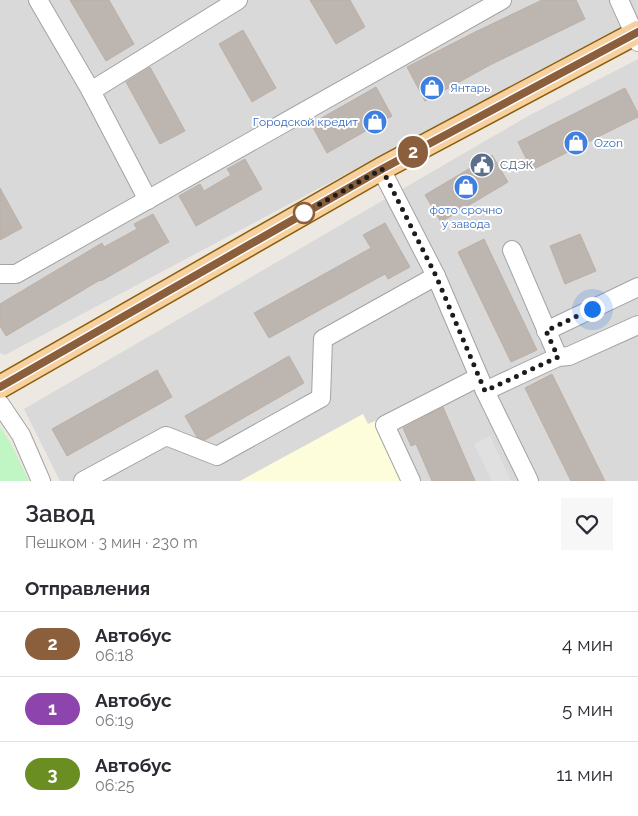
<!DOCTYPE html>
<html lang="ru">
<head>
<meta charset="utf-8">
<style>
	:root { --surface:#fff; --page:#f7f7f7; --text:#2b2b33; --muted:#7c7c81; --line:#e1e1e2 }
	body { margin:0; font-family:Raleway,sans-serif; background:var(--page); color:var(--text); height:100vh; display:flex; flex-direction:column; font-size:19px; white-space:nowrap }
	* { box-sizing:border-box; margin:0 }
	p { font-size:16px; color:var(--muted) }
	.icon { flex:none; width:28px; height:28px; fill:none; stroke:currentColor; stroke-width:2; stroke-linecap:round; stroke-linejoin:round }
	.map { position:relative; height:481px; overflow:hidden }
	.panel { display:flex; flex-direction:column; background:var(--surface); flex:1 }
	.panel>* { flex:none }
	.badge { padding:0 10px; border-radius:16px; font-size:18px; line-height:32px }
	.you { position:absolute; width:25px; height:25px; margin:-12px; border:4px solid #fff; border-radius:50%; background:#1a73e8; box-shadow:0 0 0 8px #1a73e833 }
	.map>.badge { position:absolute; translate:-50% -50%; box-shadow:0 0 0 2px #fff }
	h2 { padding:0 25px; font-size:19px; line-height:45px }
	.round { display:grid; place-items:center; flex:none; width:52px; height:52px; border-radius:0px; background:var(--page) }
	.head { display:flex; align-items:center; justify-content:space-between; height:85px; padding:0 25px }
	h1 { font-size:24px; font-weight:600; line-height:38px }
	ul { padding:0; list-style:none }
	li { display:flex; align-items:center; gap:15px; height:65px; padding:0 25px; border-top:1px solid var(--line) }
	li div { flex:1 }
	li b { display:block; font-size:19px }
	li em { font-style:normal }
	li .badge { min-width:55px; font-weight:700; text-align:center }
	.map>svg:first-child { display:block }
	.residential { fill:#dad9d9 }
	.education { fill:#fdfddb }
	.park { fill:#c0f5c4 }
	.parking { fill:#e0e0e0 }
	.building { fill:#bdb5af; stroke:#bdb0a5 }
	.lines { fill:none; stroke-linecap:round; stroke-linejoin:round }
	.minor-casing { stroke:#a3a3a3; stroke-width:20 }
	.major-casing { stroke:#8b5f09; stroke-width:25 }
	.minor { stroke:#fff; stroke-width:18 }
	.major { stroke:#f6d09e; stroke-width:22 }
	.line-casing { stroke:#fff; stroke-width:11 }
	.line { stroke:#8b5e3c; stroke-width:8 }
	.walk { stroke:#1c1c1c; stroke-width:5; stroke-dasharray:0 9 }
	.stop-dot { fill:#fff; stroke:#8b5e3c; stroke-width:2.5 }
	.labels { text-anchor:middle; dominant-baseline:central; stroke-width:4; stroke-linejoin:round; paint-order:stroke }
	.shop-label { font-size:12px; fill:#366cbe; stroke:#fff; text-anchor:start }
	.service-label { font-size:12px; fill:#4e5e75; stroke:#fff; text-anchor:start }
</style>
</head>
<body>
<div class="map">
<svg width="638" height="481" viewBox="0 0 638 481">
	<rect width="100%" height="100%" fill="#ede9e2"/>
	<g class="residential">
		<polygon points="0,0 638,0 638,19 5,355 0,353"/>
		<polygon points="638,59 638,481 60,481 24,409 530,115"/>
	</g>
	<polygon class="education" points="363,414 368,424 378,420 403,481 240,481"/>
	<polygon class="park" points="0,427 10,442 29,481 0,481"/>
	<polygon class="parking" points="490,436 511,481 492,481 474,444"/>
	<g class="building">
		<polygon points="70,0 109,0 134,44 106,61"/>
		<polygon points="310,0 350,0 365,27 336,44"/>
		<polygon points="542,0 576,0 585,19 490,65 425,101 407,67 473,33"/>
		<polygon points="243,30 276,88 252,102 219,44"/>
		<polygon points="150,67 185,131 160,144 126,82"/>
		<polygon points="376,87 392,116 327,153 311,124"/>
		<polygon points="625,88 638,113 638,117 532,170 518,142"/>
		<polygon points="492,155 508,182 441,222 425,195"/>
		<polygon points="245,159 262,189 196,226 179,196 200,184 204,191 231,175 227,169"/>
		<polygon points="0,188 22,228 0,240"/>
		<polygon points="153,214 169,242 101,281 100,280 6,336 0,326 0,304 102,243 104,247 137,229 134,224"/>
		<polygon points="385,223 410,267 388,279 385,274 269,338 254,313 371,248 363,235"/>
		<polygon points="580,234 596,271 565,284 550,246"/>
		<polygon points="484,239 537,350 511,362 458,252"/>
		<polygon points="289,356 304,383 205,440 197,437 185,416"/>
		<polygon points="157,370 172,397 67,456 52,429"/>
		<polygon points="552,374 605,481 571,481 525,388"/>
		<polygon points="443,407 475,481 432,481 416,444 411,446 403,428"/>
	</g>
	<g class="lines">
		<defs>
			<g id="minor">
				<polyline points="38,0 91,91 148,200"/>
				<polyline points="619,0 638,42"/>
				<polyline points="91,91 238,0"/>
				<polyline points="381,169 436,276 485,391 529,481"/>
				<polyline points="512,250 558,357"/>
				<polyline points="0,274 16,274 502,0"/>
				<polyline points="546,331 638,287"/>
				<polyline points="485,391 558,357 569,356 638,325"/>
				<polyline points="0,404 21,435 41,481"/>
				<polyline points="83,481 166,436 217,456 321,398 323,339 436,276"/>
				<polyline points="411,481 385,425 479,377"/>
			</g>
			<polyline id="major" points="0,387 381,169 638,32"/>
		</defs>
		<use href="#minor" class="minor-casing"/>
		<use href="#major" class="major-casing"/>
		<use href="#minor" class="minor"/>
		<use href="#major" class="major"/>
	</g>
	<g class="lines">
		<defs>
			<polyline id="line" points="0,387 382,169 638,32"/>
		</defs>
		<use href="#line" class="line-casing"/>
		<use href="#line" class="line"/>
		<polyline class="walk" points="304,213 382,169 436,276 485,391 558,357 546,331 592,309"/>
	</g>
	<defs>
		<symbol id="shop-disc" viewBox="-11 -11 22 22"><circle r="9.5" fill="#3f7fe0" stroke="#fff"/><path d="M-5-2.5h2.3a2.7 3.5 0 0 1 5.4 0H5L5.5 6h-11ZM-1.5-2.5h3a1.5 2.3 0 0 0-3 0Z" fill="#fff"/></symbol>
		<symbol id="civic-disc" viewBox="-11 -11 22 22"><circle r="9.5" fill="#5c6f8a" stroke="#fff"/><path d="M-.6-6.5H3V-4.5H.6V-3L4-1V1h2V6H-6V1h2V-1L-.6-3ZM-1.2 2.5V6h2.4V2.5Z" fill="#fff"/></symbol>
	</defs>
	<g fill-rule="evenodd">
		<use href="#shop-disc" x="418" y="74" width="28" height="28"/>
		<use href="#shop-disc" x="361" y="108" width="28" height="28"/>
		<use href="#shop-disc" x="562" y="129" width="28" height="28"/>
		<use href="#civic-disc" x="468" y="151" width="28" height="28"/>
		<use href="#shop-disc" x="452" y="173" width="28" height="28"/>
	</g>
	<circle class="stop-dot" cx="304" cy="213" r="10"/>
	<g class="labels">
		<g class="shop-label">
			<text x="450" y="88">Янтарь</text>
			<text x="358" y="122" text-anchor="end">Городской кредит</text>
			<text x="594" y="143">Ozon</text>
			<text x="466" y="210" text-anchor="middle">фото срочно<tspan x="466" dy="14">у завода</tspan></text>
		</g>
		<g class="service-label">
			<text x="500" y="165">СДЭК</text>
		</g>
	</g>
</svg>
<div class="you" style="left:592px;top:309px"></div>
<b class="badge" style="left:413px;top:152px;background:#8b5e3c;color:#fff">2</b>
</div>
<section class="panel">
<div class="head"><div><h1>Завод</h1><p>Пешком · 3 мин · 230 m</p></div><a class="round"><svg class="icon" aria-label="heart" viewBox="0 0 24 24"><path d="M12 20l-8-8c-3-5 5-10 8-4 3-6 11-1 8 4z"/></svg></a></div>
<h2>Отправления</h2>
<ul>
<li><span class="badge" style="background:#8b5e3c;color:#fff">2</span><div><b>Автобус</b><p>06:18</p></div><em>4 мин</em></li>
<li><span class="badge" style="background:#8e44ad;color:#fff">1</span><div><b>Автобус</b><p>06:19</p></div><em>5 мин</em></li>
<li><span class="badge" style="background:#6b8e23;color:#fff">3</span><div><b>Автобус</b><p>06:25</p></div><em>11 мин</em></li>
</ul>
</section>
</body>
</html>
